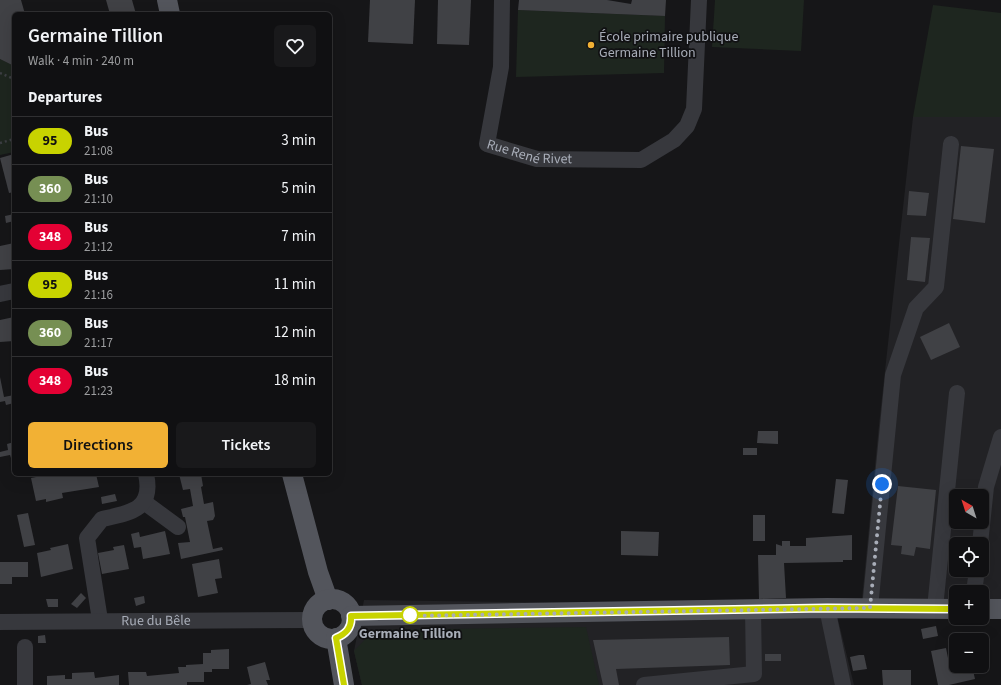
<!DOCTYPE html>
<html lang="en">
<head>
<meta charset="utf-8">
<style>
	:root { --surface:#101012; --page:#19191b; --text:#f1f3f6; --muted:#9c9d9f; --line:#303032; --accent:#f2b134 }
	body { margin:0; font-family:"Source Sans 3",sans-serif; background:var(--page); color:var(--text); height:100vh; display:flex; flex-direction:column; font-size:15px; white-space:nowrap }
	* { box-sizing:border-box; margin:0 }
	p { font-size:13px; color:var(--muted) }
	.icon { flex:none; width:22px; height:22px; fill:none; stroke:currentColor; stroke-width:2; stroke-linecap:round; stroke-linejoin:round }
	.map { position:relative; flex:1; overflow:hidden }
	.panel { position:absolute; left:12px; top:12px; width:320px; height:464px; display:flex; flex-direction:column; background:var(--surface); border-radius:6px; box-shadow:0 4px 16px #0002,0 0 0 1px var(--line) }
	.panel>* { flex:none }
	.badge { padding:0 8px; border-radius:13px; font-size:14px; line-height:26px }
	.needle { width:26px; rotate:321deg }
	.fabs { position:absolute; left:949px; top:489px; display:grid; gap:8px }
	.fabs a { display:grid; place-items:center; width:40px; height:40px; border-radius:6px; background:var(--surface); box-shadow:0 4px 16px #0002,0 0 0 1px var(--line); font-size:20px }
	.you { position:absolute; width:20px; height:20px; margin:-10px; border:3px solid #fff; border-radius:50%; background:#1a73e8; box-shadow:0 0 0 6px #1a73e833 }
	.map>.badge { position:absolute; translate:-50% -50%; box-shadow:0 0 0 2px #fff }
	h2 { padding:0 16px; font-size:15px; line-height:36px }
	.round { display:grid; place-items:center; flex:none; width:42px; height:42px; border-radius:6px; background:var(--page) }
	.overview { display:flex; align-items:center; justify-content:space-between; height:68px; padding:0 16px }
	h1 { font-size:19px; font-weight:600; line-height:30px }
	.action { display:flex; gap:8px; margin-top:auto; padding:8px 16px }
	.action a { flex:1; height:46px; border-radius:6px; background:var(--accent); color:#111; font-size:16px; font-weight:600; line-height:46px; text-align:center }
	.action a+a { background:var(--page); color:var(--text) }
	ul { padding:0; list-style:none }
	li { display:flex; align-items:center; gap:12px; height:48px; padding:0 16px; border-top:1px solid var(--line) }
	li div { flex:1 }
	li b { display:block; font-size:15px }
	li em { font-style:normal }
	li .badge { min-width:44px; font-weight:700; text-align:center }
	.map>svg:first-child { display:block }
	.built { fill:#222225; fill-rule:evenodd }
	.green { fill:#1e261f }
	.building { fill:#404145 }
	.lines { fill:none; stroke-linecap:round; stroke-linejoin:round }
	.path { stroke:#3d3f44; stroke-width:2.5; stroke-dasharray:2 3; stroke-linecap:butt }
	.minor { stroke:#37383d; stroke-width:16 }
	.major { stroke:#53555c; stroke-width:20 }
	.line-casing { stroke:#fff; stroke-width:9 }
	.line { stroke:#c8d300; stroke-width:6 }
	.walk { stroke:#a8adb8; stroke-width:4; stroke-dasharray:0 7.2 }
	.poi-dot { fill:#f2b134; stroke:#111113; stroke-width:1.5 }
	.stop-dot { fill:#fff; stroke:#c8d300; stroke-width:2 }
	.labels { text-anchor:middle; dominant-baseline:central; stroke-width:3.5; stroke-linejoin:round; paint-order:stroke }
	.poi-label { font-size:14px; fill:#a8adb8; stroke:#111113; text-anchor:start }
	.street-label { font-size:14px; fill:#a8adb8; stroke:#111113 }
	.stop-label { font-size:14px; font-weight:bold; fill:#a8adb8; stroke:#111113 }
</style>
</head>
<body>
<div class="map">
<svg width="1001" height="685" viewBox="0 0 1001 685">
	<rect width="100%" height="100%" fill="#161618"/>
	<g class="built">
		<path d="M913,117h88v488l-19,-4v-9h-26v9l-94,-2 17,-174zM956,496h26v26h-26zM956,544h26v26h-26z"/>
		<polygon points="833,599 854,685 362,685 354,651 364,600 587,603"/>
	</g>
	<g class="green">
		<polygon points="715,0 804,0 801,51 712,47"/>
		<polygon points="933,5 1001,13 1001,117 913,117"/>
		<polygon points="518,10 665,16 664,73 516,77"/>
		<polygon points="0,59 14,66 14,152 0,155"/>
		<polygon points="586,627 599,685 362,685 354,651 374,630"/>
	</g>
	<g class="building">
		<polygon points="0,0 21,0 25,14 14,14 14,66 0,59"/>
		<polygon points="106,0 132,0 136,14 110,14"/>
		<polygon points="370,0 415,0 413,44 368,42"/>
		<polygon points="438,0 471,0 469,45 437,44"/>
		<polygon points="519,0 607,0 631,4 632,0 666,0 665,16 518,10"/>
		<polygon points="961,146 994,149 985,223 953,219"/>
		<polygon points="14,154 14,192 9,193 0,158"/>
		<polygon points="909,191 929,193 926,216 907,215"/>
		<polygon points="14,214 14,221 6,223 5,216"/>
		<polygon points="911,237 930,238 925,282 907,280"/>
		<polygon points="14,243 14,269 0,270 0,246"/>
		<polygon points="14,317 14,341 0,342 0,320"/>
		<polygon points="949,323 960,347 931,360 920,337"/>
		<polygon points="0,377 4,397 14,395 14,403 6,405 5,401 0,402"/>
		<polygon points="758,431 778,431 778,444 757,443"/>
		<polygon points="14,442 14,461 12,461 10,455 0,457 0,452 8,450 7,444"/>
		<rect x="743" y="448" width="14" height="7"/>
		<polygon points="52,474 96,474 99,487 62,493 63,498 46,502 46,499 36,501 31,478"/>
		<polygon points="179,474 201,474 203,486 201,487 204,504 213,502 215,516 213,520 207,521 213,549 222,547 223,550 181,559 178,543 190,542 185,517 183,517 181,509 193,506 190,489 183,490"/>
		<polygon points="836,479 848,480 844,514 832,513"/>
		<polygon points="898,486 936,490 930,549 916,547 914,556 901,554 902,546 891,545"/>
		<polygon points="115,494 117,501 102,504 101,497"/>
		<polygon points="28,513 35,545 24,547 17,515"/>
		<rect x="753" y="515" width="12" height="26"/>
		<polygon points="165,531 170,554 143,559 141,547 134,548 131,534 139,532 140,537"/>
		<polygon points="621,531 659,532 658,556 621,555"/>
		<polygon points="852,535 852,560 843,560 843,562 784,563 786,598 759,599 758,555 776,555 776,544 782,546 782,541 790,541 790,546 806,546 806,538"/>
		<polygon points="68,544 73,569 41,577 37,553 51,550 50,548"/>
		<polygon points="124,545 129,569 102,574 98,553 114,550 113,547"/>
		<polygon points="219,559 222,578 215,579 218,593 198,597 192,564"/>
		<polygon points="0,562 28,562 28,577 12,577 12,584 0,584"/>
		<polygon points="81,593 86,598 77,608 71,604"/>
		<polygon points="144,596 145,603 136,606 134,598"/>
		<polygon points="46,599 58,599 58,607 48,607"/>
		<polygon points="936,626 938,636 923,639 921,629"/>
		<polygon points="45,635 46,643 38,643 38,636"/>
		<polygon points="729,637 730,665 616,669 619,685 603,685 593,640"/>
		<polygon points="946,648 949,663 956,661 956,666 972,666 975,679 949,685 938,685 931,651"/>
		<polygon points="229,649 229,669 212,669 212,672 204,672 204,682 187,682 187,685 129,685 128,672 146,672 147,676 179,673 178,667 186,667 186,665 203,664 203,653 211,653 211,650"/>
		<rect x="765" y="654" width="16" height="7"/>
		<polygon points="859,655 864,655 867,669 853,671 850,657"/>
		<polygon points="265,662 270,680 266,680 268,685 247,685 251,684 247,667"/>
		<polygon points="882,670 911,670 911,685 883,685"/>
		<polygon points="94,672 95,678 119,675 119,685 47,685 47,676 65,675 65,679 72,679 72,673"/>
	</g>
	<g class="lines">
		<g class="path">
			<polyline points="0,73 14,79"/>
			<polyline points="0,143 14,139"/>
		</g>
		<g class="minor">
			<path id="s1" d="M502,0l-1,67 -14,77 50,15 104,1 33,-20 13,-14 7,-17 5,-109"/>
			<polyline points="0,294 14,291"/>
			<polyline points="144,502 178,527"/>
			<polyline points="980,544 986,487 1001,437"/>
			<polyline points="974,592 977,570"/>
			<polyline points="827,608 843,685"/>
			<polyline points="870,608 893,375 916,308 936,287 951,144"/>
			<polyline points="935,608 957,393"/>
			<path d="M100,620l-13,-82 15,-19c28,-6 52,-9 44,-45"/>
			<path id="s2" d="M0,622l312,-2"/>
			<polyline points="25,685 25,647"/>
			<polyline points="644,685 754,674 753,609"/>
		</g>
		<g class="major">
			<polyline points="167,0 170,14"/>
			<polyline points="292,474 318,572 328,600"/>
			<circle cx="332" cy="619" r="20"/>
			<polyline points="982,609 1001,609"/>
			<polyline points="351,616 827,608 956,609"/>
			<polyline points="336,638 344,685"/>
		</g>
	</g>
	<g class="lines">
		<defs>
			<path id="line" d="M344,685l-8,-47c10,-4 16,-10 15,-22l476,-8 129,1"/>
		</defs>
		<use href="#line" class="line-casing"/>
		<use href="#line" class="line"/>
		<polyline class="walk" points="410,615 403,616 870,608 882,484"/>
	</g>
	<circle class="poi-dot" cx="591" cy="45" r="4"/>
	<circle class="stop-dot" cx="410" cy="615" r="8"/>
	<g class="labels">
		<g class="poi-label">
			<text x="599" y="37">École primaire publique<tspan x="599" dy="16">Germaine Tillion</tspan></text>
		</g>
		<g class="street-label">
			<text stroke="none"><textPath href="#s1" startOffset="189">Rue René Rivet</textPath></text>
			<text stroke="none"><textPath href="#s2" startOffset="156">Rue du Bêle</textPath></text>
		</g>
		<g class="stop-label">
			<text x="410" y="634">Germaine Tillion</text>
		</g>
	</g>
</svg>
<div class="fabs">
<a><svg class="needle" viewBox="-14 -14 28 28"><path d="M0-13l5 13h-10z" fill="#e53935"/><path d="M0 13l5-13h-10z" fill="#9c9d9f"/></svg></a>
<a><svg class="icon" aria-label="locate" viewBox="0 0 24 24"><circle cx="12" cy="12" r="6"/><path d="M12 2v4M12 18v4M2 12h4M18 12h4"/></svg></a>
<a>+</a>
<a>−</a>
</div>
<div class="you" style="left:882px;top:484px"></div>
<section class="panel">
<div class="overview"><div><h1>Germaine Tillion</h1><p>Walk · 4 min · 240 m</p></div><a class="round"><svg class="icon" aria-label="heart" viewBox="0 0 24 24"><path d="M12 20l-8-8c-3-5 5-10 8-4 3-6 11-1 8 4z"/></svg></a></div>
<h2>Departures</h2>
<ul>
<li><span class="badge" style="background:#c8d300;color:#111">95</span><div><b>Bus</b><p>21:08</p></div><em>3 min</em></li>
<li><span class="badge" style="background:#768f53;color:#fff">360</span><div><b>Bus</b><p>21:10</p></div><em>5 min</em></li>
<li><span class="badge" style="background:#e40134;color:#fff">348</span><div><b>Bus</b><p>21:12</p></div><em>7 min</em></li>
<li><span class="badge" style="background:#c8d300;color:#111">95</span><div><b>Bus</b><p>21:16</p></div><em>11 min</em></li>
<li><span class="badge" style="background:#768f53;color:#fff">360</span><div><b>Bus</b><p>21:17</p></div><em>12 min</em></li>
<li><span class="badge" style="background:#e40134;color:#fff">348</span><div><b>Bus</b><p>21:23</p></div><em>18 min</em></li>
</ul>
<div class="action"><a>Directions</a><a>Tickets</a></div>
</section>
</div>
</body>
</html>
